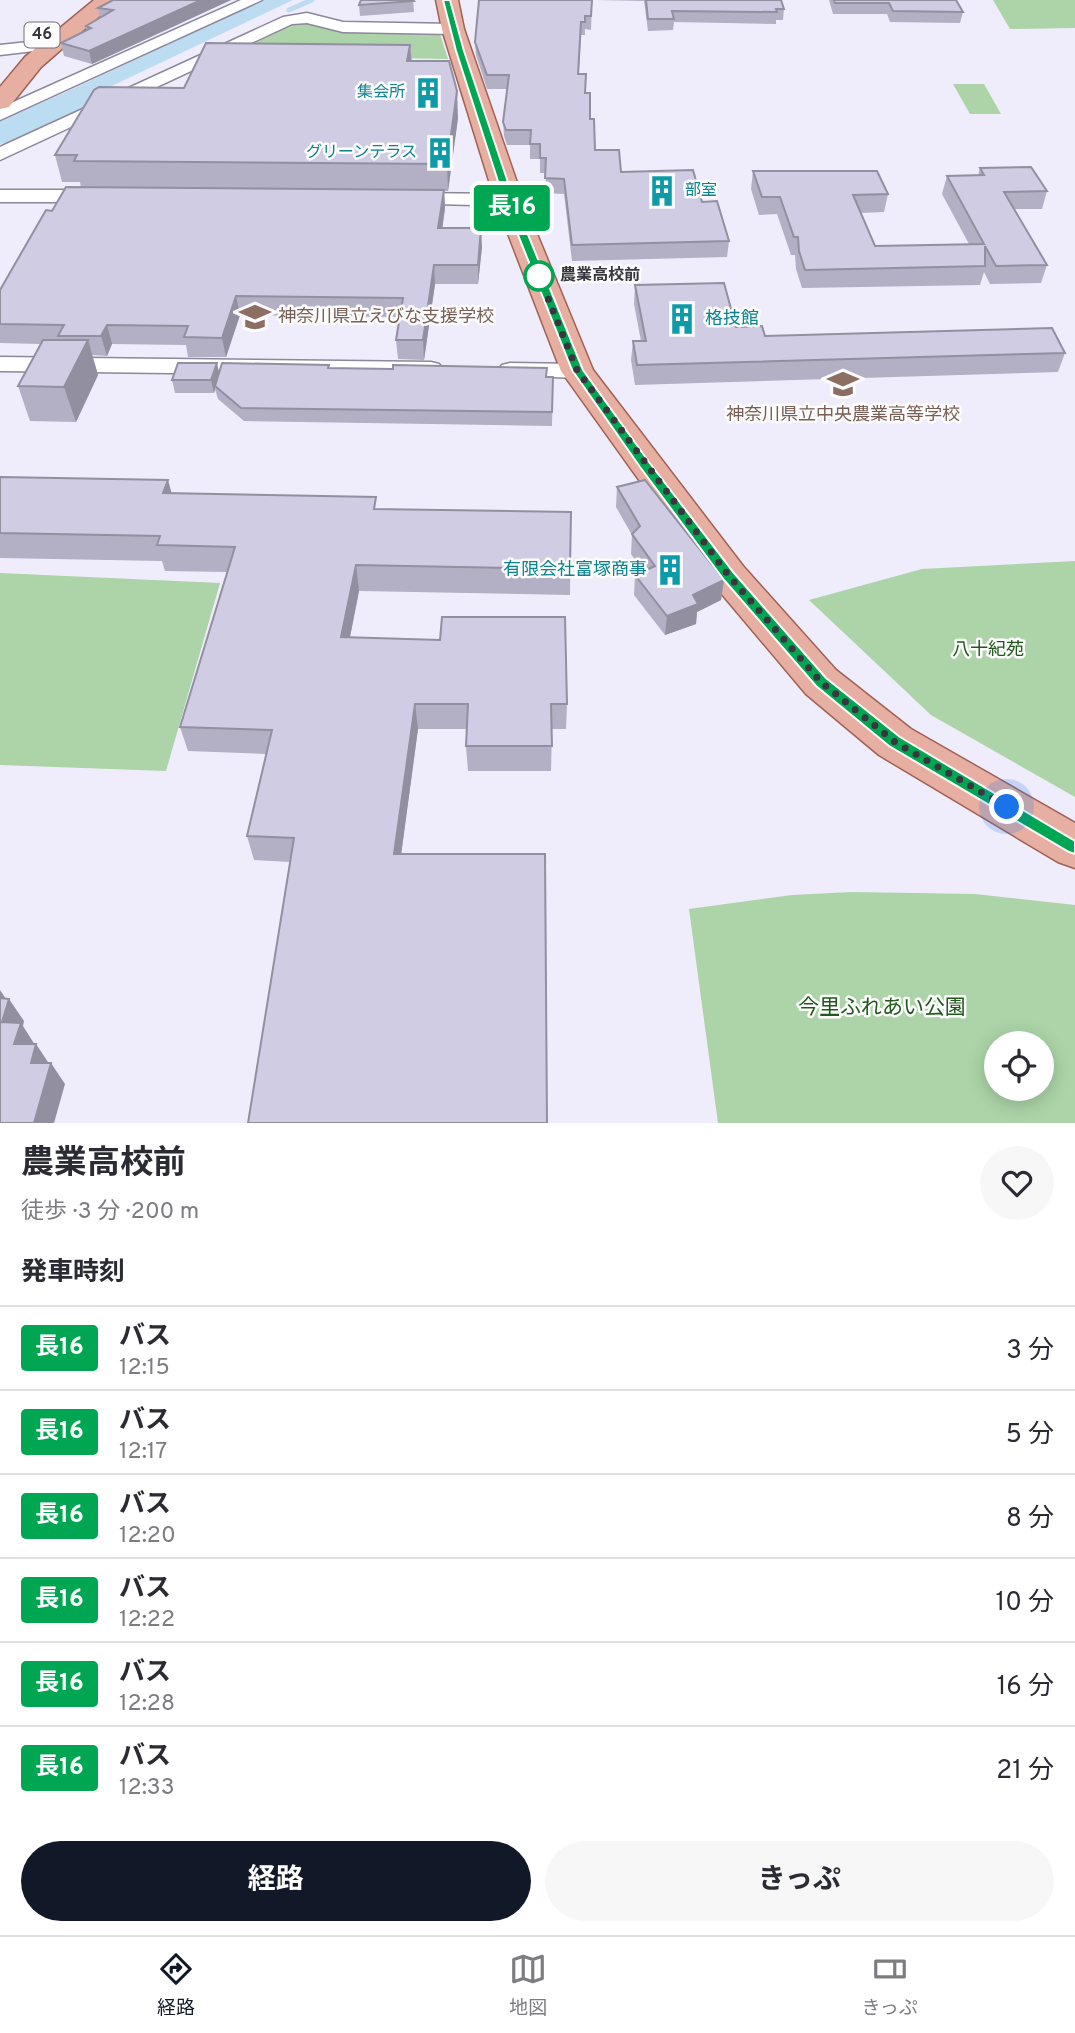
<!DOCTYPE html>
<html lang="ja">
<head>
<meta charset="utf-8">
<style>
	:root { --surface:#fff; --page:#f7f7f7; --text:#2b2b33; --muted:#7c7c81; --line:#e1e1e2; --accent:#111827 }
	body { margin:0; font-family:Overpass,"Noto Sans JP",sans-serif; background:var(--page); color:var(--text); height:100vh; display:flex; flex-direction:column; font-size:26px; white-space:nowrap }
	* { box-sizing:border-box; margin:0 }
	p { font-size:23px; color:var(--muted) }
	.icon { flex:none; width:38px; height:38px; fill:none; stroke:currentColor; stroke-width:2; stroke-linecap:round; stroke-linejoin:round }
	.map { position:relative; height:1123px; overflow:hidden }
	.details { display:flex; flex-direction:column; background:var(--surface); flex:1 }
	.details>* { flex:none }
	.badge { padding:0 14px; border-radius:5px; font-size:24px; line-height:46px }
	.tools { position:absolute; left:984px; top:1031px; display:grid; gap:14px }
	.tools a { display:grid; place-items:center; width:70px; height:70px; border-radius:50%; background:var(--surface); box-shadow:0 4px 18px #0003; font-size:35px }
	.you { position:absolute; width:35px; height:35px; margin:-18px; border:5px solid #fff; border-radius:50%; background:#1a73e8; box-shadow:0 0 0 10px #1a73e833 }
	.map>.badge { position:absolute; translate:-50% -50%; box-shadow:0 0 0 4px #fff }
	h2 { padding:0 21px; font-size:26px; line-height:63px }
	.round { display:grid; place-items:center; flex:none; width:74px; height:74px; border-radius:37px; background:var(--page) }
	.summary { display:flex; align-items:center; justify-content:space-between; height:119px; padding:0 21px }
	h1 { font-size:33px; font-weight:700; line-height:52px }
	.action { display:flex; gap:14px; margin-top:auto; padding:14px 21px }
	.action a { flex:1; height:80px; border-radius:42px; background:var(--accent); color:#fff; font-size:28px; font-weight:700; line-height:80px; text-align:center }
	.action a+a { background:var(--page); color:var(--text) }
	ul { padding:0; list-style:none }
	li { display:flex; align-items:center; gap:21px; height:84px; padding:0 21px; border-top:2px solid var(--line) }
	li div { flex:1 }
	li b { display:block; font-size:26px }
	li em { font-style:normal }
	li .badge { min-width:77px; font-weight:700; text-align:center }
	.tabs { display:flex; justify-content:space-around; align-items:center; height:98px; border-top:2px solid var(--line); background:var(--surface); font-size:19px; color:var(--muted) }
	.tabs a { display:grid; justify-items:center; gap:4px }
	.tabs .on { color:var(--accent) }
	.map>svg:first-child { display:block }
	.green { fill:#acd4a8; fill-rule:evenodd }
	.water { fill:#bcdcf2 }
	.lines { fill:none; stroke-linecap:round; stroke-linejoin:round }
	.stream { stroke:#bcdcf2; stroke-width:5 }
	.river { fill:#bcdcf2; fill-rule:evenodd }
	.minor-casing { stroke:#8c879d; stroke-width:3 }
	.primary-casing { stroke:#9e6256; stroke-width:3 }
	.minor { fill:#fff; fill-rule:evenodd }
	.primary { fill:#e6afa1; fill-rule:evenodd }
	.wall { fill:#b3afc4 }
	.shaded-wall { fill:#928fa0 }
	.building { fill:#d0cce4; stroke:#928fa0; stroke-width:2 }
	.line { fill:#00a651; stroke:#fff; stroke-width:2 }
	.walk { stroke:#38363f; stroke-width:7; stroke-dasharray:0 12.6 }
	.stop-dot { fill:#fff; stroke:#00a651; stroke-width:3.5 }
	.labels { text-anchor:middle; dominant-baseline:central; stroke-width:5; stroke-linejoin:round; paint-order:stroke }
	.shield { fill:#fcfcfc; stroke:#737178; stroke-width:2 }
	.shield-label { font-size:16px; font-weight:bold; fill:#38363f }
	.far-culture-label { font-size:16px; fill:#0d838f; stroke:#fcfcfc; text-anchor:end }
	.far-stop-label { font-size:16px; font-weight:bold; fill:#38363f; stroke:#fcfcfc; text-anchor:start }
	.education-label { font-size:18px; fill:#785e54; stroke:#fcfcfc; text-anchor:start }
	.culture-label { font-size:18px; fill:#0d838f; stroke:#fcfcfc; text-anchor:start }
	.park-label { font-size:18px; fill:#1e5a19; stroke:#fcfcfc }
	.near-park-label { font-size:21px; fill:#1e5a19; stroke:#fcfcfc }
</style>
</head>
<body>
<div class="map">
<svg width="1075" height="1123" viewBox="0 0 1075 1123">
	<rect width="100%" height="100%" fill="#efecfb"/>
	<g class="green">
		<polygon points="993,0 1075,0 1075,28 1010,29"/>
		<polygon points="309,24 346,33 440,34 448,59 230,55 290,25"/>
		<polygon points="953,84 984,84 1001,114 970,114"/>
		<polygon points="1075,561 1075,797 931,715 809,600 922,569"/>
		<polygon points="0,573 220,583 166,771 0,765"/>
		<path d="M851,892l124,2 100,11v218h-357l-29,-214 103,-14zM996,1043h45v45h-45z"/>
	</g>
	<polygon class="water" points="263,0 293,0 2,138 13,117"/>
	<g class="lines">
		<polyline class="stream" points="289,10 312,0"/>
		<polygon class="river" points="74,89 86,92 91,99 86,106 13,141 0,144 0,120"/>
		<defs>
			<g id="minor">
				<polygon points="241,0 262,0 0,120 0,108"/>
				<polygon points="307,13 343,22 453,24 461,29 453,34 343,32 307,23 292,24 0,160 0,147 283,17"/>
				<polygon points="28,42 34,43 36,47 34,51 0,55 0,45"/>
				<polygon points="0,190 97,190 104,192 107,196 104,200 97,202 0,202"/>
				<polygon points="407,193 509,194 516,196 519,200 516,204 509,206 400,203 397,199 400,195"/>
				<polygon points="0,357 431,362 439,364 443,369 439,374 431,376 0,371"/>
				<polygon points="510,363 577,364 585,366 589,371 585,376 577,378 502,375 498,370 502,365"/>
			</g>
			<g id="primary">
				<polygon points="94,0 118,0 41,67 9,107 0,109 0,87 25,57"/>
				<polygon points="436,0 458,0 464,29 523,200 593,370 743,566 836,670 911,729 1075,823 1075,868 1058,862 879,755 806,694 715,586 561,371 495,200 442,29"/>
			</g>
		</defs>
		<use href="#minor" class="minor-casing"/>
		<use href="#primary" class="primary-casing"/>
		<use href="#minor" class="minor"/>
		<use href="#primary" class="primary"/>
	</g>
	<g class="wall">
		<polygon points="231,0 92,64 64,56 61,43 86,30 86,26 100,18 98,8"/>
		<polygon points="413,0 414,12 360,16 359,5"/>
		<polygon points="592,0 591,30 585,29 585,35 581,35 579,74 585,93 595,150 621,172 702,202 729,241 727,257 572,261 564,194 545,193 546,173 540,173 540,159 530,159 530,145 507,145 504,136 503,122 507,89 487,89 476,55 475,42"/>
		<polygon points="596,0 956,0 963,12 960,23 890,22 887,14 833,14 829,0 781,0 784,9 783,20 776,20 776,24 674,22 673,30 648,31 644,1"/>
		<polygon points="410,45 412,61 458,118 448,191 444,191 445,208 442,228 482,247 478,284 435,284 424,360 398,359 396,340 400,317 240,315 226,357 188,357 186,345 112,344 107,356 92,355 98,375 76,422 30,421 18,386 41,344 0,343 0,290 52,211 81,187 80,182 62,182 55,155 184,88"/>
		<polygon points="980,168 1047,191 1042,209 1014,209 1047,265 1041,283 990,284 984,272 980,285 802,288 796,269 795,255 791,255 777,214 759,215 751,189 753,171 888,194 884,212 860,213 875,246 969,244 942,194 947,176 978,176"/>
		<polygon points="635,285 736,327 765,336 1065,353 1058,372 635,385 631,360 633,341 641,341 634,304"/>
		<polygon points="329,365 329,368 553,377 552,426 244,421 218,399 215,389 214,393 175,393 172,380 219,373"/>
		<polygon points="0,477 172,493 377,509 571,512 570,595 359,591 350,637 567,704 566,729 552,729 551,771 468,771 466,746 467,729 418,729 401,854 290,862 254,860 247,836 266,754 188,751 180,727 227,572 165,571 162,561 0,558"/>
		<polygon points="617,487 724,580 721,600 697,612 696,624 665,635 634,595 635,575 643,571 631,554 632,535 616,507"/>
	</g>
	<g class="shaded-wall">
		<polygon points="201,0 231,0 92,64 89,51"/>
		<polygon points="410,45 412,70 407,61"/>
		<polygon points="457,91 458,118 448,191 447,164"/>
		<polygon points="444,190 445,208 440,246 438,228"/>
		<polygon points="481,228 482,247 478,284 478,265"/>
		<polygon points="434,265 435,284 424,360 423,340"/>
		<polygon points="236,296 240,315 226,357 222,338"/>
		<polygon points="107,325 112,344 107,356 101,336"/>
		<polygon points="88,340 98,375 76,422 64,387"/>
		<polygon points="217,363 220,376 215,386 215,389 214,393 211,380"/>
		<polygon points="168,480 175,505 163,493"/>
		<polygon points="356,565 359,591 345,662 341,637"/>
		<polygon points="724,580 721,600 697,612 696,624 665,635 667,616 693,595"/>
		<polygon points="415,704 418,729 398,878 394,854"/>
		<polygon points="0,990 8,1002 0,1018"/>
		<polygon points="9,999 24,1021 23,1026 35,1045 14,1044 2,1022"/>
		<polygon points="36,1044 50,1065 51,1063 65,1084 54,1123 34,1123 31,1063"/>
	</g>
	<g class="building">
		<polygon points="113,0 201,0 89,51 61,43 91,28 86,26 113,10 98,8"/>
		<polygon points="361,0 413,0 414,1 359,5"/>
		<polygon points="479,0 592,0 591,16 585,16 585,22 581,22 578,74 586,74 585,93 590,93 590,119 594,119 595,150 619,150 621,172 693,170 702,202 717,201 729,241 572,245 564,179 545,178 546,158 540,158 540,144 530,144 531,130 506,130 503,122 509,75 487,75 475,42"/>
		<polygon points="646,0 781,0 784,9 776,9 777,12 672,11 674,19 648,19"/>
		<polygon points="834,0 956,0 963,12 893,11 889,3 835,3"/>
		<polygon points="206,43 410,45 407,61 449,61 457,91 447,164 74,161 77,155 55,155 94,90 99,87 184,88"/>
		<polygon points="1031,167 1047,191 1004,192 1047,265 996,266 985,246 985,266 805,270 799,251 798,237 794,237 780,197 762,197 753,171 877,171 888,194 853,195 875,246 984,244 947,176 984,175 980,168"/>
		<polygon points="66,187 444,190 438,228 481,228 478,265 434,265 423,340 396,340 403,298 236,296 222,338 184,337 188,326 107,325 101,336 58,336 64,325 0,324 0,290 46,210 52,211"/>
		<polygon points="724,283 736,327 762,326 765,336 1052,328 1065,353 637,365 633,341 646,341 635,285"/>
		<polygon points="43,340 88,340 64,387 18,386"/>
		<polygon points="178,363 217,363 211,380 172,380"/>
		<polygon points="222,363 329,365 328,368 393,369 393,365 547,368 546,377 553,377 552,412 241,408 215,386"/>
		<polygon points="0,477 168,480 163,493 376,497 374,509 571,512 570,569 356,565 341,637 440,640 442,617 565,617 567,704 551,704 552,746 466,746 468,704 415,704 394,854 545,854 547,1123 248,1123 294,838 247,836 272,730 180,727 235,547 157,545 160,536 0,533"/>
		<polygon points="645,480 724,580 693,595 698,604 667,616 635,575 655,566 632,534 640,526 617,487"/>
		<polygon points="0,998 9,999 2,1022 21,1023 14,1044 36,1044 31,1063 51,1063 34,1123 0,1123"/>
	</g>
	<polygon class="line" points="443,0 450,0 464,51 514,200 583,370 649,462 734,573 826,678 900,737 1075,841 1075,854 1069,852 889,746 816,686 724,580 640,467 572,370 504,200 456,51"/>
	<g class="lines">
		<polyline class="walk" points="539,276 577,370 729,576 821,682 895,742 1007,807"/>
	</g>
	<defs>
		<symbol id="building-bare" viewBox="-9 -9 18 18"><path d="M-4-6H4V6H1V3H-1V6H-4ZM-2.5-4.3h1.7v1.8h-1.7ZM.8-4.3h1.7v1.8H.8ZM-2.5-1h1.7V.8h-1.7ZM.8-1h1.7V.8H.8Z" fill="#0f9aa8" stroke="#fcfcfc" stroke-width="2.5" paint-order="stroke"/></symbol>
		<symbol id="school-bare" viewBox="-9 -9 18 18"><path d="M0-5L7-2L0 1L-7-2ZM-4 1L0 2.5L4 1V4Q0 6-4 4Z" fill="#8d6e63" stroke="#fcfcfc" stroke-width="2.5" paint-order="stroke"/></symbol>
	</defs>
	<g fill-rule="evenodd">
		<use href="#building-bare" x="406" y="71" width="44" height="44"/>
		<use href="#building-bare" x="418" y="131" width="44" height="44"/>
		<use href="#building-bare" x="640" y="169" width="44" height="44"/>
		<use href="#school-bare" x="233" y="295" width="44" height="44"/>
		<use href="#building-bare" x="660" y="297" width="44" height="44"/>
		<use href="#school-bare" x="821" y="362" width="44" height="44"/>
		<use href="#building-bare" x="648" y="548" width="44" height="44"/>
	</g>
	<circle class="stop-dot" cx="539" cy="276" r="14"/>
	<g class="labels">
		<rect class="shield" x="24.5" y="22.5" width="35" height="25" rx="5"/>
		<g class="shield-label">
			<text x="42" y="35">46</text>
		</g>
		<g class="far-culture-label">
			<text x="405" y="93">集会所</text>
			<text x="417" y="153">グリーンテラス</text>
			<text x="685" y="191" text-anchor="start">部室</text>
		</g>
		<g class="far-stop-label">
			<text x="560" y="276">農業高校前</text>
		</g>
		<g class="education-label">
			<text x="278" y="317">神奈川県立えびな支援学校</text>
			<text x="843" y="415" text-anchor="middle">神奈川県立中央農業高等学校</text>
		</g>
		<g class="culture-label">
			<text x="705" y="319">格技館</text>
			<text x="647" y="570" text-anchor="end">有限会社富塚商事</text>
		</g>
		<g class="park-label">
			<text x="988" y="650">八十紀苑</text>
		</g>
		<g class="near-park-label">
			<text x="882" y="1008">今里ふれあい公園</text>
		</g>
	</g>
</svg>
<div class="tools">
<a><svg class="icon" aria-label="locate" viewBox="0 0 24 24"><circle cx="12" cy="12" r="6"/><path d="M12 2v4M12 18v4M2 12h4M18 12h4"/></svg></a>
</div>
<div class="you" style="left:1007px;top:807px"></div>
<b class="badge" style="left:512px;top:208px;background:#00a651;color:#fff">長16</b>
</div>
<section class="details">
<div class="summary"><div><h1>農業高校前</h1><p>徒歩 · 3 分 · 200 m</p></div><a class="round"><svg class="icon" aria-label="heart" viewBox="0 0 24 24"><path d="M12 20l-8-8c-3-5 5-10 8-4 3-6 11-1 8 4z"/></svg></a></div>
<h2>発車時刻</h2>
<ul>
<li><span class="badge" style="background:#00a651;color:#fff">長16</span><div><b>バス</b><p>12:15</p></div><em>3 分</em></li>
<li><span class="badge" style="background:#00a651;color:#fff">長16</span><div><b>バス</b><p>12:17</p></div><em>5 分</em></li>
<li><span class="badge" style="background:#00a651;color:#fff">長16</span><div><b>バス</b><p>12:20</p></div><em>8 分</em></li>
<li><span class="badge" style="background:#00a651;color:#fff">長16</span><div><b>バス</b><p>12:22</p></div><em>10 分</em></li>
<li><span class="badge" style="background:#00a651;color:#fff">長16</span><div><b>バス</b><p>12:28</p></div><em>16 分</em></li>
<li><span class="badge" style="background:#00a651;color:#fff">長16</span><div><b>バス</b><p>12:33</p></div><em>21 分</em></li>
</ul>
<div class="action"><a>経路</a><a>きっぷ</a></div>
</section>
<nav class="tabs">
<a class="on"><svg class="icon" aria-label="directions" viewBox="0 0 24 24"><path d="M12 3l9 9-9 9-9-9zM9 14v-3h6M13 9l2 2-2 2"/></svg>経路</a>
<a><svg class="icon" aria-label="map" viewBox="0 0 24 24"><path d="M3 6l6-2 6 2 6-2v14l-6 2-6-2-6 2zM9 4v14M15 6v14"/></svg>地図</a>
<a><svg class="icon" aria-label="tickets" viewBox="0 0 24 24"><path d="M3 7h18v10H3zM15 7v10"/></svg>きっぷ</a>
</nav>
</body>
</html>
